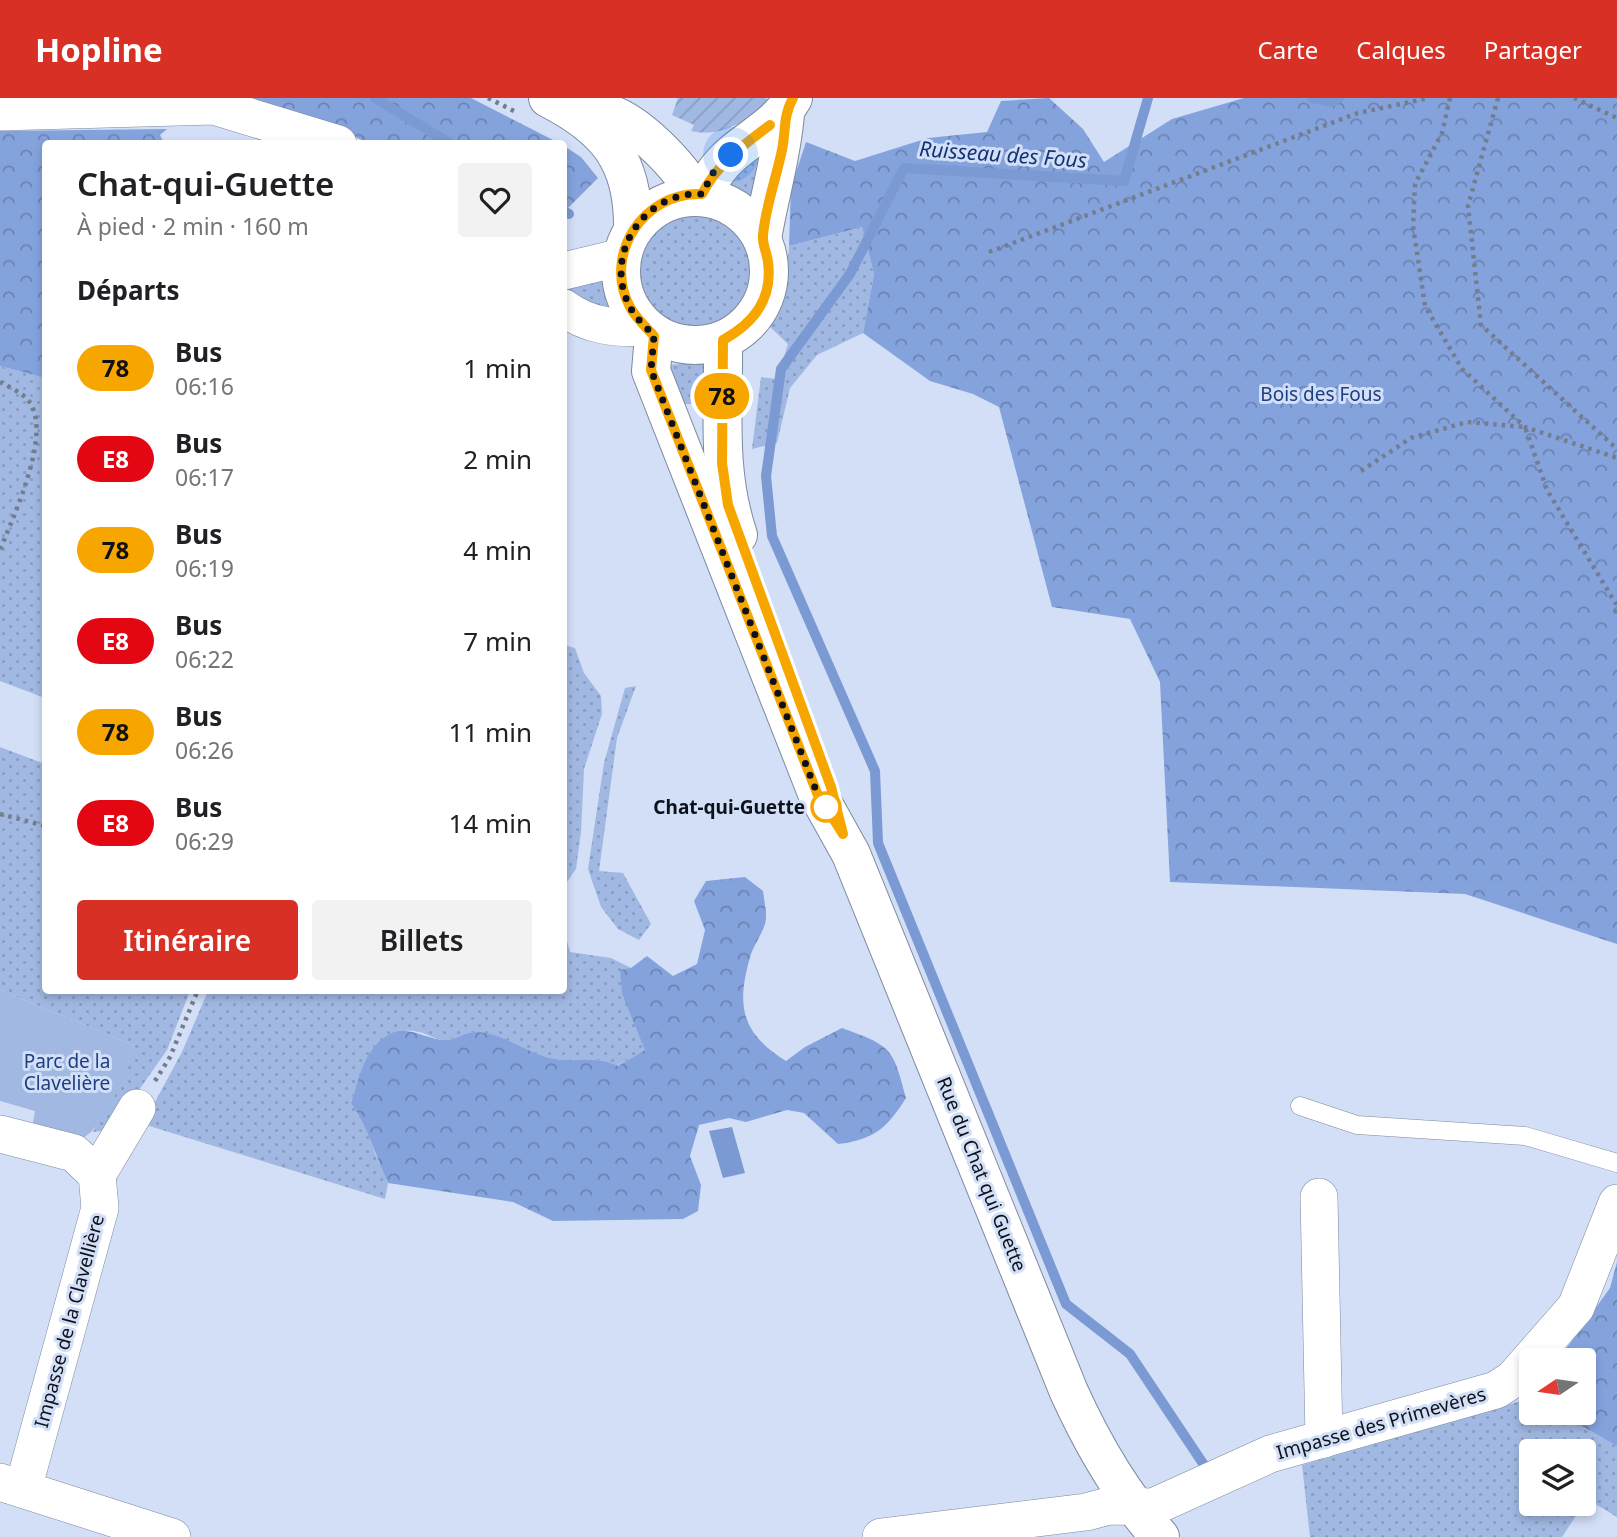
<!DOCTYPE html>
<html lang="fr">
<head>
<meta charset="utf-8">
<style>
	:root { --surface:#fff; --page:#f2f2f2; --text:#202124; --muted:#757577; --accent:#d93025 }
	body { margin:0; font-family:"Noto Sans",sans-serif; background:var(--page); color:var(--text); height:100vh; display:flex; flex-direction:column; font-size:26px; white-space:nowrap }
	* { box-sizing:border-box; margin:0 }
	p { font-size:23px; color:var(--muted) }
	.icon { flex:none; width:38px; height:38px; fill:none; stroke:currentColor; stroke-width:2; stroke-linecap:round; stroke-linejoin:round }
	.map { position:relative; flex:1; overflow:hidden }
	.details { position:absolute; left:42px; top:42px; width:525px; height:854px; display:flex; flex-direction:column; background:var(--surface); border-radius:7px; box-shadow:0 4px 10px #0003 }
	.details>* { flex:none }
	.badge { padding:0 14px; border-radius:23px; font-size:24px; line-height:46px }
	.needle { width:46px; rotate:257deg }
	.buttons { position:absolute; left:1519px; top:1250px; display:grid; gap:14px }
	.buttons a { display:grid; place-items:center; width:77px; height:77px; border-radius:7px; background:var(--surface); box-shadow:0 4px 10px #0003; font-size:35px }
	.you { position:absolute; width:35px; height:35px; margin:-18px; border:5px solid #fff; border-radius:50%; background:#1a73e8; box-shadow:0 0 0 10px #1a73e833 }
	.map>.badge { position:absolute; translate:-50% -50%; box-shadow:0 0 0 4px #fff }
	h2 { padding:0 35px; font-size:26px; line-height:63px }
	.round { display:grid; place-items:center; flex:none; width:74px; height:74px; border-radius:7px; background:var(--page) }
	.overview { display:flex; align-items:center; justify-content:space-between; height:119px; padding:0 35px }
	h1 { font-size:33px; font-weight:600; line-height:52px }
	.action { display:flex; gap:14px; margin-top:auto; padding:14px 35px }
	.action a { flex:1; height:80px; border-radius:7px; background:var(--accent); color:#fff; font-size:28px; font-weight:600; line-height:80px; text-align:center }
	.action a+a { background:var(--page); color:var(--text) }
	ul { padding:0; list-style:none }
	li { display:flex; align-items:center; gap:21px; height:91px; padding:0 35px }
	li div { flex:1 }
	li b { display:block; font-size:26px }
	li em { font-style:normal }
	li .badge { min-width:77px; font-weight:700; text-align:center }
	header { display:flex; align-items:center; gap:42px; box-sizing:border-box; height:98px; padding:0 35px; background:var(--accent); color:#fff }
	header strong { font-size:33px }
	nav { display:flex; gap:38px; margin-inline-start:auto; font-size:24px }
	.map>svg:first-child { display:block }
	.grass { fill:url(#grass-dots); fill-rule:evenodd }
	.forest { fill:url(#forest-crowns) }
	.park { fill:#a1b8e2 }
	.garden { fill:url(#garden-furrows) }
	.water { fill:#7b99d2 }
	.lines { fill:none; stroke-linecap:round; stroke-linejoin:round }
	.stream { stroke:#7b99d2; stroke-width:10 }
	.lane-casing { stroke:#7d899e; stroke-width:19 }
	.street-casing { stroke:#7d899e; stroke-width:38 }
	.secondary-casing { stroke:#7d899e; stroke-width:40 }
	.path { stroke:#737d8d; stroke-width:4.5; stroke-dasharray:3.5 5; stroke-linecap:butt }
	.lane { stroke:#fff; stroke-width:18 }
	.street { stroke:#fff; stroke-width:37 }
	.secondary { stroke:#fff; stroke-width:38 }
	.line-casing { stroke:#fff; stroke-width:16 }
	.line { stroke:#f7a600; stroke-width:10 }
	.walk { stroke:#0d121a; stroke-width:7; stroke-dasharray:0 12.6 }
	.stop-dot { fill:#fff; stroke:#f7a600; stroke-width:3.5 }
	.labels { text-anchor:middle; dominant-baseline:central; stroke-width:6; stroke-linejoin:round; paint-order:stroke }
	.park-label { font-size:19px; fill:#1c3e82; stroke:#d2dff7 }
	.stop-label { font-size:19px; font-weight:bold; fill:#0d121a; stroke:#d2dff7; text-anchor:end }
	.street-label { font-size:19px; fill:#0d121a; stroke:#d2dff7 }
	.water-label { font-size:21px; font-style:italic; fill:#123375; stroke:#d2dff7 }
</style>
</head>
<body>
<header>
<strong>Hopline</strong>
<nav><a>Carte</a><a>Calques</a><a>Partager</a></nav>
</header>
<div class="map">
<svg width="1617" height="1439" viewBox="0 0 1617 1439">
	<defs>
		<pattern id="grass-dots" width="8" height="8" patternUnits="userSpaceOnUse" patternTransform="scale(1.75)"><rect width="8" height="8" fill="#a1b8e2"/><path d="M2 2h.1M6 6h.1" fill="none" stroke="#899dc1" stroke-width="1.8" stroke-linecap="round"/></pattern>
		<pattern id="forest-crowns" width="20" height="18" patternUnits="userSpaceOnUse" patternTransform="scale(1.75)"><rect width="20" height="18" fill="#84a3dd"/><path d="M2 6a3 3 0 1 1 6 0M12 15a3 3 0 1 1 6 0" fill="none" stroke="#6a83b2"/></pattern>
		<pattern id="garden-furrows" width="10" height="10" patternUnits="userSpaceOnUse" patternTransform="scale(1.75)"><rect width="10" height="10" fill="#a1b8e2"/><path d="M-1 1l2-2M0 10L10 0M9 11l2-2" fill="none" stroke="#899dc1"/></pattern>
	</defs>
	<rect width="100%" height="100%" fill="#d2dff7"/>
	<g class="grass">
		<polygon points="762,52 751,106 749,106 728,88 727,82"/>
		<circle cx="694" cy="174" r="57"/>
		<polygon points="862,129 874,176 863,235 817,257 790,290 777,345 752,351 761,279 777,281 788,246 770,229 785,197 789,148"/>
		<polygon points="607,181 614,212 564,200 564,189"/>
		<polygon points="705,264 704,306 676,306 668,267"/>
		<polygon points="0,268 45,280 45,600 0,583"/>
		<polygon points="564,547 575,550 584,575 601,598 602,616 584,671 581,734 576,771 564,788"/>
		<polygon points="636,588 617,640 599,773 623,775 651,826 639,842 618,831 601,809 588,771 604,665 625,590"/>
		<polygon points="0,649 45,666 46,892 190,893 167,952 111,1032 93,1034 107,1011 135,948 0,892"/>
		<path d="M564,832l6,22 41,6 20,10 -9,26 24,56 -29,16c-25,-13 -45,-1 -72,-9 -23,-7 -44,-25 -70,-25 -10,-1 -20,9 -30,8 -10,0 -20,-8 -31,-9 -42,-3 -52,40 -63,72l16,22 8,28 13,30 -3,16 -242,-75 39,-72 26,-61 356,-1z"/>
		<path d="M1531,1300v14h26l60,34v71l-30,-18 -25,38h-252l-8,-72zM1531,1353h53v52h-53z"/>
	</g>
	<g class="forest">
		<polygon points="239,0 471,0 559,45 368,45 329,26"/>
		<polygon points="1049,0 1083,31 1104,64 1172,21 1244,0 1617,0 1617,846 1465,796 1170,784 1160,584 1130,521 1052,509 999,309 973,296 930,283 863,235 874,176 862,129 789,148 791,89 806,44 855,63 928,40 987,34 1001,3"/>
		<polygon points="167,31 160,37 164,45 46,46 45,280 0,268 0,33"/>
		<polygon points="564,48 581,59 598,80 564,114"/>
		<path d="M745,779l18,14c1,10 5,24 2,33 -3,10 -10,19 -14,30 -15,51 -11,78 35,107l19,-14 37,-19c50,18 51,20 64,70 -19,30 -32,42 -68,46l-34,-31 -17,-3 -41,12 -17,-4 -30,7 -9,31 11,29 -3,26 -15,8 -130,2 -40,-19 -125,-19c-13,-28 -19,-55 -37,-80 8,-24 13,-54 37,-68 19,-12 38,5 57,5 10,1 20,-9 31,-8 25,0 46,18 70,25 28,8 45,-4 72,9l27,-16 -23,-56 -2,-24 11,-2 16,-12 26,20 24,-12 8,-34 -11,-29 12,-20z"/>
		<polygon points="1617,1164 1617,1348 1557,1314 1584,1314 1584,1262 1558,1262 1610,1190"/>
	</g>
	<path class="park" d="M0,892l135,56c-13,30 -24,77 -54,93l-50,-5 4,-23 -35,-10z"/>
	<path class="garden" d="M678,0h87l4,2c-20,21 -49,38 -78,31l3,-6 -22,-10z"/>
	<polygon class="water" points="732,1029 745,1075 723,1080 709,1033"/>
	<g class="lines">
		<g class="stream">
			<polyline points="375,0 451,46"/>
			<polyline points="1148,0 1124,83 904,70 850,176 781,271 766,378 772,438 875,673 878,745 1066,1206 1130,1256 1210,1376"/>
			<polyline points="1312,0 1332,4 1339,0"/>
			<polyline points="564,113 569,116"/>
		</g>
		<defs>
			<polyline id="lane" points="1300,1008 1357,1027 1525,1038 1617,1065"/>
			<g id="street">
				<polyline points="0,14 214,8 338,46"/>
				<polyline points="564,173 622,159"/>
				<path d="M564,210c24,18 52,21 81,19"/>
				<polyline points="0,1036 74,1055 97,1077 100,1110 23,1391"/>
				<polyline points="97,1077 137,1010"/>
				<polyline points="1319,1099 1324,1341"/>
				<polyline points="0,1384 172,1439"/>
				<polyline points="881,1439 1086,1414 1109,1408 1153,1409 1270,1356 1496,1292 1513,1281 1576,1209 1617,1105"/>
			</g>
			<g id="secondary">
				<path d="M548,0c59,30 86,63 85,131"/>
				<path d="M580,14c8,0 19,-1 27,1 31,9 74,54 88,81"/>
				<path d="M702,96c8,-15 16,-28 30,-40 21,-18 47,-31 61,-56"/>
				<circle cx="695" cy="173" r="74"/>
				<path d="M762,141c7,-43 20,-83 23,-126"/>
				<path d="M654,238l-3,35 166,422 34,61 218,538c24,53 52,102 91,145"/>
				<path d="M723,242c1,67 -7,130 15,195"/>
			</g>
		</defs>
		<use href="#lane" class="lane-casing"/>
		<use href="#street" class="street-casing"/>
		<use href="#secondary" class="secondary-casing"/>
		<g class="path">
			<polyline points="488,0 516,14"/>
			<polyline points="1450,0 1442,35 1415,86 1413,128 1425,208 1462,271 1525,329 1617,360"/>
			<polyline points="1498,0 1468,108 1481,227 1617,351"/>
			<polyline points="1574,0 1617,20"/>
			<polyline points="989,154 1358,15 1429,0"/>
			<path d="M0,284c9,5 21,10 28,18 26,31 -15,117 -28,150"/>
			<polyline points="1361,373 1411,340 1467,324 1525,329 1547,392 1616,506 1617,519"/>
			<polyline points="0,716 46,728"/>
			<polyline points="155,983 170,959 198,892"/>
		</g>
		<use href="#lane" class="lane"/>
		<use href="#street" class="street"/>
		<use href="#secondary" class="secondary"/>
	</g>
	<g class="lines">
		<defs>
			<path id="line" d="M770,27c-28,21 -52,38 -68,69 -58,-3 -100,61 -72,113 5,10 16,20 24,29l-3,34 166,423 26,41 -12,-47 -103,-282 -6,-42 1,-123c31,-17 50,-41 45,-78 -1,-9 -6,-18 -5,-27 3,-30 13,-56 19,-85 4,-20 1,-34 11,-52"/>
		</defs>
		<use href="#line" class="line-casing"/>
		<use href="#line" class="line"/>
		<path class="walk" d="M731,57l-18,18 -11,21c-58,-3 -100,61 -72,113 5,10 16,20 24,29l-3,34 166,423 13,21 -4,-7"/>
	</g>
	<circle class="stop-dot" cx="826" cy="709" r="14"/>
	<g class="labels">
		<g class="park-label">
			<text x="1321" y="296">Bois des Fous</text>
			<text x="67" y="963">Parc de la<tspan x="67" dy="22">Clavelière</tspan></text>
		</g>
		<g class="stop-label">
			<text x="805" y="709">Chat-qui-Guette</text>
		</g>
		<g class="street-label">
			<text transform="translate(982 1076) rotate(68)">Rue du Chat qui Guette</text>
			<text transform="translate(69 1223) rotate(-75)">Impasse de la Clavellière</text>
			<text transform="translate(1381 1325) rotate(-16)">Impasse des Primevères</text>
		</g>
		<g class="water-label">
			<text transform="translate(1003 56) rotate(4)">Ruisseau des Fous</text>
		</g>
	</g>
</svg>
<div class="buttons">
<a><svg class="needle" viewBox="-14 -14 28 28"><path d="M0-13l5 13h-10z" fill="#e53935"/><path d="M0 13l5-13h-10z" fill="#757577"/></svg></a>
<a><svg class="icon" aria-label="layers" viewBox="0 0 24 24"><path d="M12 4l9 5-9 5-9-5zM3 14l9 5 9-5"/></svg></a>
</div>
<div class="you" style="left:731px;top:57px"></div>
<b class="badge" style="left:722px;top:298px;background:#f7a600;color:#111">78</b>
<section class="details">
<div class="overview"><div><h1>Chat-qui-Guette</h1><p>À pied · 2 min · 160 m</p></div><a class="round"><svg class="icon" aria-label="heart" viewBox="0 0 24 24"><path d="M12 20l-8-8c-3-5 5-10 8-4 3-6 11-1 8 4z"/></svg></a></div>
<h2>Départs</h2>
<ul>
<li><span class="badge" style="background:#f7a600;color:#111">78</span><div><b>Bus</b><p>06:16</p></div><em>1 min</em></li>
<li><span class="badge" style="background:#e30613;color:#fff">E8</span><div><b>Bus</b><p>06:17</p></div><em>2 min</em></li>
<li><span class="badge" style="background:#f7a600;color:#111">78</span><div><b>Bus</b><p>06:19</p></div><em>4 min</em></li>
<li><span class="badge" style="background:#e30613;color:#fff">E8</span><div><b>Bus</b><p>06:22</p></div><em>7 min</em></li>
<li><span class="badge" style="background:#f7a600;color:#111">78</span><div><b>Bus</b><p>06:26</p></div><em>11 min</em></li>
<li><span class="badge" style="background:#e30613;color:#fff">E8</span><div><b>Bus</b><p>06:29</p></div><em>14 min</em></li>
</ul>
<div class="action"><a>Itinéraire</a><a>Billets</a></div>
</section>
</div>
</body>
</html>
